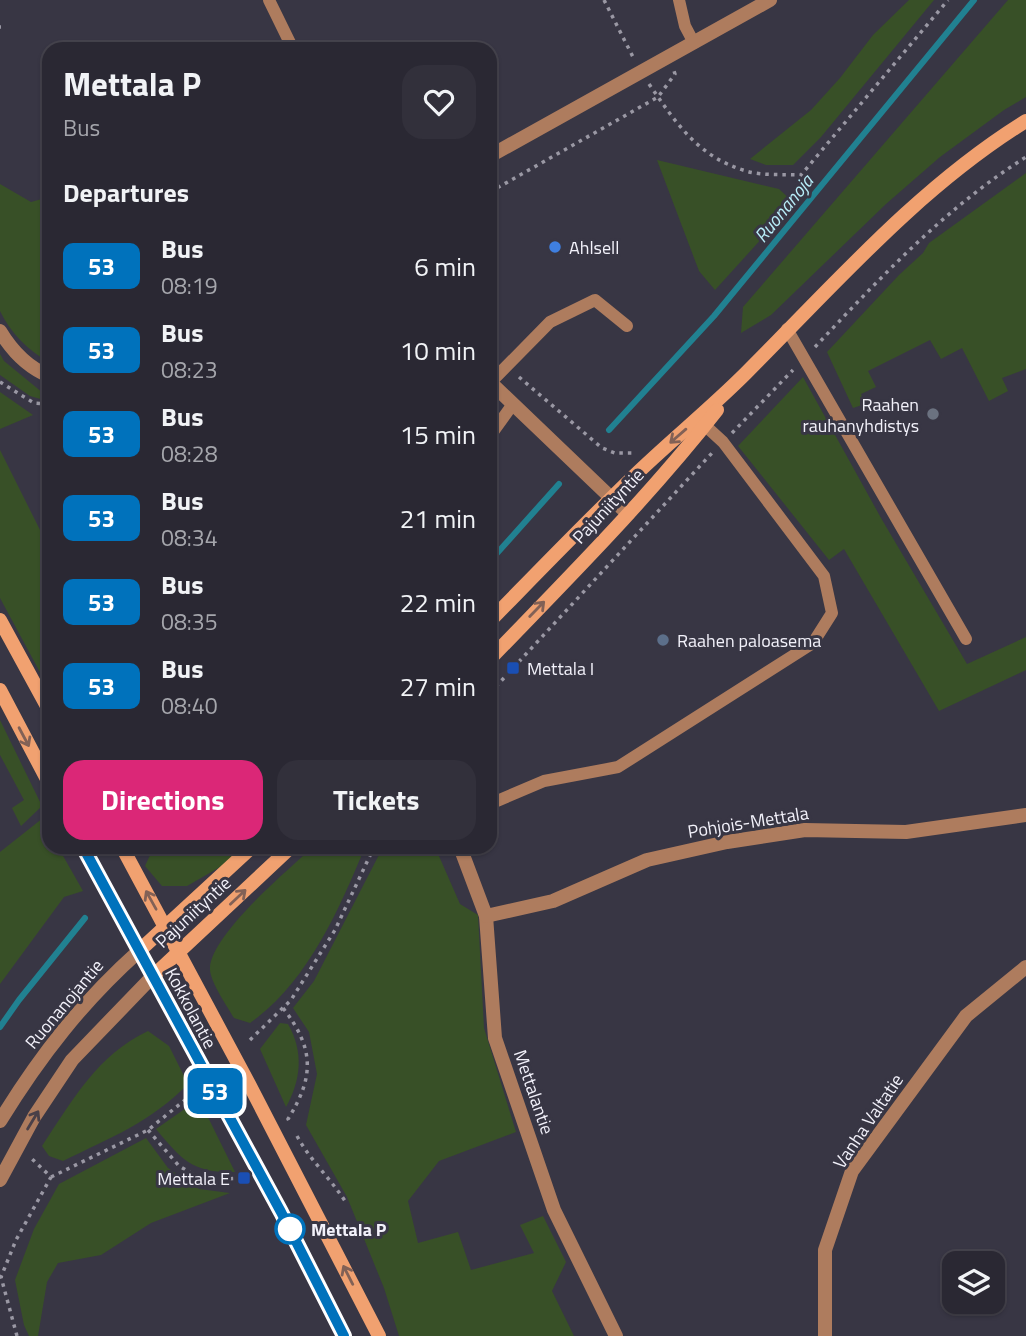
<!DOCTYPE html>
<html lang="en">
<head>
<meta charset="utf-8">
<style>
	:root { --surface:#2a2833; --page:#32303b; --text:#f1f3f6; --muted:#a5a6ac; --line:#46444e; --accent:#db2777 }
	body { margin:0; font-family:"Titillium Web",sans-serif; background:var(--page); color:var(--text); height:100vh; display:flex; flex-direction:column; font-size:26px; white-space:nowrap }
	* { box-sizing:border-box; margin:0 }
	p { font-size:23px; color:var(--muted) }
	.icon { flex:none; width:38px; height:38px; fill:none; stroke:currentColor; stroke-width:2; stroke-linecap:round; stroke-linejoin:round }
	.map { position:relative; flex:1; overflow:hidden }
	.side { position:absolute; left:42px; top:42px; width:455px; height:812px; display:flex; flex-direction:column; background:var(--surface); border-radius:21px; box-shadow:0 2px 5px #0004,0 0 0 2px var(--line) }
	.side>* { flex:none }
	.badge { padding:0 14px; border-radius:10px; font-size:24px; line-height:46px }
	.controls { position:absolute; left:942px; top:1251px; display:grid; gap:14px }
	.controls a { display:grid; place-items:center; width:63px; height:63px; border-radius:14px; background:var(--surface); box-shadow:0 2px 5px #0004,0 0 0 2px var(--line); font-size:35px }
	.map>.badge { position:absolute; translate:-50% -50%; box-shadow:0 0 0 4px #fff }
	h2 { padding:0 21px; font-size:26px; line-height:63px }
	.round { display:grid; place-items:center; flex:none; width:74px; height:74px; border-radius:21px; background:var(--page) }
	.head { display:flex; align-items:center; justify-content:space-between; height:119px; padding:0 21px }
	h1 { font-size:33px; font-weight:700; line-height:52px }
	.button { display:flex; gap:14px; margin-top:auto; padding:14px 21px }
	.button a { flex:1; height:80px; border-radius:21px; background:var(--accent); color:#fff; font-size:28px; font-weight:700; line-height:80px; text-align:center }
	.button a+a { background:var(--page); color:var(--text) }
	ul { padding:0; list-style:none }
	li { display:flex; align-items:center; gap:21px; height:84px; padding:0 21px }
	li div { flex:1 }
	li b { display:block; font-size:26px }
	li em { font-style:normal }
	li .badge { min-width:77px; font-weight:700; text-align:center }
	.map>svg:first-child { display:block }
	.green { fill:#385027 }
	.lines { fill:none; stroke-linecap:round; stroke-linejoin:round }
	.stream { stroke:#218191; stroke-width:6 }
	.path { stroke:#9a98a4; stroke-width:3.5; stroke-dasharray:3.5 5; stroke-linecap:butt }
	.lane { stroke:#ae7c5e; stroke-width:12 }
	.street { stroke:#ae7c5e; stroke-width:14 }
	.secondary { stroke:#f1a170; stroke-width:14 }
	.oneway { stroke:#826156 }
	.oneway2 { stroke:#4a4048 }
	.line-casing { stroke:#fff; stroke-width:16 }
	.line { stroke:#0072bc; stroke-width:10 }
	.shop-dot { fill:#3f7fe0; stroke:#383644; stroke-width:2.5 }
	.worship-dot { fill:#6b7280; stroke:#383644; stroke-width:2.5 }
	.service-dot { fill:#5c6f8a; stroke:#383644; stroke-width:2.5 }
	.transit-dot { fill:#1a4fb4; stroke:#383644; stroke-width:2.5 }
	.stop-dot { fill:#fff; stroke:#0072bc; stroke-width:3.5 }
	.labels { text-anchor:middle; dominant-baseline:central; stroke-width:6; stroke-linejoin:round; paint-order:stroke }
	.poi-label { font-size:18px; fill:#f2f1fa; stroke:#383644; text-anchor:start }
	.street-label { font-size:18px; fill:#f2f1fa; stroke:#383644 }
	.stop-label { font-size:18px; font-weight:bold; fill:#f2f1fa; stroke:#383644; text-anchor:start }
	.water-label { font-size:19px; font-style:italic; fill:#b8edf8; stroke:#383644 }
</style>
</head>
<body>
<div class="map">
<svg width="1026" height="1336" viewBox="0 0 1026 1336">
	<rect width="100%" height="100%" fill="#383644"/>
	<g class="green">
		<polygon points="909,0 934,0 821,137 793,165 766,165 750,159 811,110 840,78 873,35"/>
		<polygon points="1008,0 1026,0 1026,97 1004,110 940,157 886,204 771,315 741,333 743,307"/>
		<polygon points="657,160 779,189 794,203 715,290 699,271"/>
		<polygon points="1026,173 1026,369 1002,378 1008,391 989,401 962,348 941,359 930,340 868,371 876,387 861,394 865,404 853,408 827,352 899,275 923,253 929,243"/>
		<path d="M0,184l31,18 18,-5v165c-21,-11 -39,-30 -49,-51z"/>
		<polygon points="0,354 4,361 43,393 44,400 30,396 0,375"/>
		<polygon points="803,377 881,518 967,664 1026,637 1026,670 939,711 844,549 829,560 738,446"/>
		<polygon points="0,392 33,415 0,429"/>
		<polygon points="0,450 49,548 49,689 0,598"/>
		<polygon points="0,720 42,806 21,826 12,808 24,800 0,755"/>
		<polygon points="43,818 49,830 49,847 58,847 83,891 64,897 0,984 0,852"/>
		<polygon points="161,847 242,847 227,863 187,886 162,886 145,866 152,851"/>
		<path d="M313,847h52c-26,63 -58,136 -115,176l-16,-5c-7,-12 -23,-35 -24,-48 -2,-33 78,-100 103,-123z"/>
		<polygon points="383,847 435,847 460,904 478,915 484,1028 516,1132 439,1161 408,1201 418,1243 458,1232 471,1270 534,1253 520,1225 543,1216 566,1262 552,1291 574,1336 399,1336 384,1288 347,1197 306,1125 317,1074 309,1032 293,1008 314,981"/>
		<path d="M280,1023l8,1c16,28 13,56 -2,83l-26,-58z"/>
		<path d="M148,1031l21,15 19,38c-37,38 -78,54 -125,77l-14,-5 -7,-10c30,-45 55,-91 106,-115z"/>
		<path d="M199,1099l36,73c-43,1 -53,-12 -79,-43z"/>
		<polygon points="146,1138 168,1168 199,1189 230,1193 151,1223 101,1255 58,1263 47,1282 38,1336 29,1336 24,1325 15,1280 34,1229 59,1184"/>
	</g>
	<g class="lines">
		<g class="stream">
			<polyline points="609,430 714,316 974,0"/>
			<polyline points="490,561 559,484"/>
			<polyline points="0,1027 19,1000 85,918"/>
		</g>
		<g class="path">
			<polyline points="604,0 633,57"/>
			<polyline points="0,27 1,27"/>
			<path d="M649,84c27,39 49,73 97,87 16,5 38,3 55,4l147,-175"/>
			<polyline points="490,192 658,97 675,74 674,71"/>
			<path d="M815,347c65,-69 130,-139 211,-190"/>
			<polyline points="519,377 602,448 615,453 634,453"/>
			<polyline points="0,382 34,403 49,404"/>
			<polyline points="732,433 793,370"/>
			<polyline points="490,693 712,453"/>
			<path d="M283,1008c31,40 32,68 5,111l2,4"/>
			<polyline points="250,1040 291,1000 335,930 374,847"/>
			<polyline points="148,1130 179,1166 203,1180 244,1178"/>
			<path d="M297,1136c13,24 33,42 48,65"/>
			<polyline points="51,1177 148,1130 196,1091"/>
			<polyline points="17,1336 1,1277 16,1240 51,1177 30,1157"/>
		</g>
		<g class="lane">
			<polyline points="269,0 293,49"/>
			<polyline points="679,0 685,26 694,43"/>
			<polyline points="787,329 966,639"/>
			<polyline points="490,383 550,322 595,300 627,326"/>
			<polyline points="490,436 513,404"/>
			<polyline points="490,804 544,781 618,767 813,643 832,613 824,576 723,442 698,419"/>
		</g>
		<g class="street">
			<polyline points="490,156 770,0"/>
			<path d="M0,331c12,20 27,36 49,45"/>
			<polyline points="490,382 628,514"/>
			<polyline points="460,847 486,916 495,1038 554,1210 616,1336"/>
			<polyline points="486,916 553,901 647,860 727,842 805,830 906,832 1026,815"/>
			<path d="M0,1121c40,-65 82,-119 139,-170"/>
			<polyline points="0,1180 34,1117 72,1060 152,977"/>
			<polyline points="825,1336 825,1250 852,1171 966,1016 1026,967"/>
		</g>
		<g class="secondary">
			<polyline points="0,620 49,710"/>
			<path d="M490,621c47,-48 94,-97 142,-143 37,-36 77,-68 114,-105 88,-88 173,-186 280,-252"/>
			<path d="M490,659c78,-81 158,-161 227,-249"/>
			<polyline points="0,690 49,783"/>
			<polyline points="83,847 281,1212 344,1336"/>
			<polyline points="122,847 249,1084 379,1336"/>
			<polyline points="139,951 252,847"/>
			<polyline points="152,977 291,847"/>
		</g>
	</g>
	<defs><path id="oneway-shaft" d="M-6 0H5M1.5-3L5.5 0L1.5 3" fill="none" stroke-width="1.6" stroke-linecap="round" stroke-linejoin="round" transform="scale(1.75)"/></defs>
	<g class="oneway">
		<use href="#oneway-shaft" transform="translate(678 436) rotate(139)"/>
		<use href="#oneway-shaft" transform="translate(537 609) rotate(-46)"/>
		<use href="#oneway-shaft" transform="translate(24 737) rotate(62)"/>
		<use href="#oneway-shaft" transform="translate(238 897) rotate(-43)"/>
		<use href="#oneway-shaft" transform="translate(151 900) rotate(-119)"/>
		<use href="#oneway-shaft" transform="translate(348 1275) rotate(-117)"/>
	</g>
	<use class="oneway2" href="#oneway-shaft" transform="translate(33 1120) rotate(-59)"/>
	<g class="lines">
		<defs>
			<polyline id="line" points="83,847 281,1212 344,1336"/>
		</defs>
		<use href="#line" class="line-casing"/>
		<use href="#line" class="line"/>
	</g>
	<circle class="shop-dot" cx="555" cy="247" r="7"/>
	<circle class="worship-dot" cx="933" cy="414" r="7"/>
	<circle class="service-dot" cx="663" cy="640" r="7"/>
	<g class="transit-dot">
		<rect x="506" y="661" width="14" height="14" rx="3.5"/>
		<rect x="237" y="1171" width="14" height="14" rx="3.5"/>
	</g>
	<circle class="stop-dot" cx="290" cy="1229" r="14"/>
	<g class="labels">
		<g class="poi-label">
			<text x="569" y="247">Ahlsell</text>
			<text x="919" y="404" text-anchor="end">Raahen<tspan x="919" dy="21">rauhanyhdistys</tspan></text>
			<text x="677" y="640">Raahen paloasema</text>
			<text x="527" y="668">Mettala I</text>
			<text x="230" y="1178" text-anchor="end">Mettala E</text>
		</g>
		<g class="street-label">
			<text transform="translate(608 506) rotate(-47)">Pajuniityntie</text>
			<text transform="translate(748 822) rotate(-9)">Pohjois-Mettala</text>
			<text transform="translate(193 912) rotate(-43)">Pajuniityntie</text>
			<text transform="translate(64 1004) rotate(-50)">Ruonanojantie</text>
			<text transform="translate(191 1008) rotate(62)">Kokkolantie</text>
			<text transform="translate(534 1092) rotate(71)">Mettalantie</text>
			<text transform="translate(868 1121) rotate(-56)">Vanha Valtatie</text>
		</g>
		<g class="stop-label">
			<text x="311" y="1229">Mettala P</text>
		</g>
		<g class="water-label">
			<text transform="translate(783 208) rotate(-51)">Ruonanoja</text>
		</g>
	</g>
</svg>
<div class="controls">
<a><svg class="icon" aria-label="layers" viewBox="0 0 24 24"><path d="M12 4l9 5-9 5-9-5zM3 14l9 5 9-5"/></svg></a>
</div>
<b class="badge" style="left:215px;top:1091px;background:#0072bc;color:#fff">53</b>
<section class="side">
<div class="head"><div><h1>Mettala P</h1><p>Bus</p></div><a class="round"><svg class="icon" aria-label="heart" viewBox="0 0 24 24"><path d="M12 20l-8-8c-3-5 5-10 8-4 3-6 11-1 8 4z"/></svg></a></div>
<h2>Departures</h2>
<ul>
<li><span class="badge" style="background:#0072bc;color:#fff">53</span><div><b>Bus</b><p>08:19</p></div><em>6 min</em></li>
<li><span class="badge" style="background:#0072bc;color:#fff">53</span><div><b>Bus</b><p>08:23</p></div><em>10 min</em></li>
<li><span class="badge" style="background:#0072bc;color:#fff">53</span><div><b>Bus</b><p>08:28</p></div><em>15 min</em></li>
<li><span class="badge" style="background:#0072bc;color:#fff">53</span><div><b>Bus</b><p>08:34</p></div><em>21 min</em></li>
<li><span class="badge" style="background:#0072bc;color:#fff">53</span><div><b>Bus</b><p>08:35</p></div><em>22 min</em></li>
<li><span class="badge" style="background:#0072bc;color:#fff">53</span><div><b>Bus</b><p>08:40</p></div><em>27 min</em></li>
</ul>
<div class="button"><a>Directions</a><a>Tickets</a></div>
</section>
</div>
</body>
</html>
